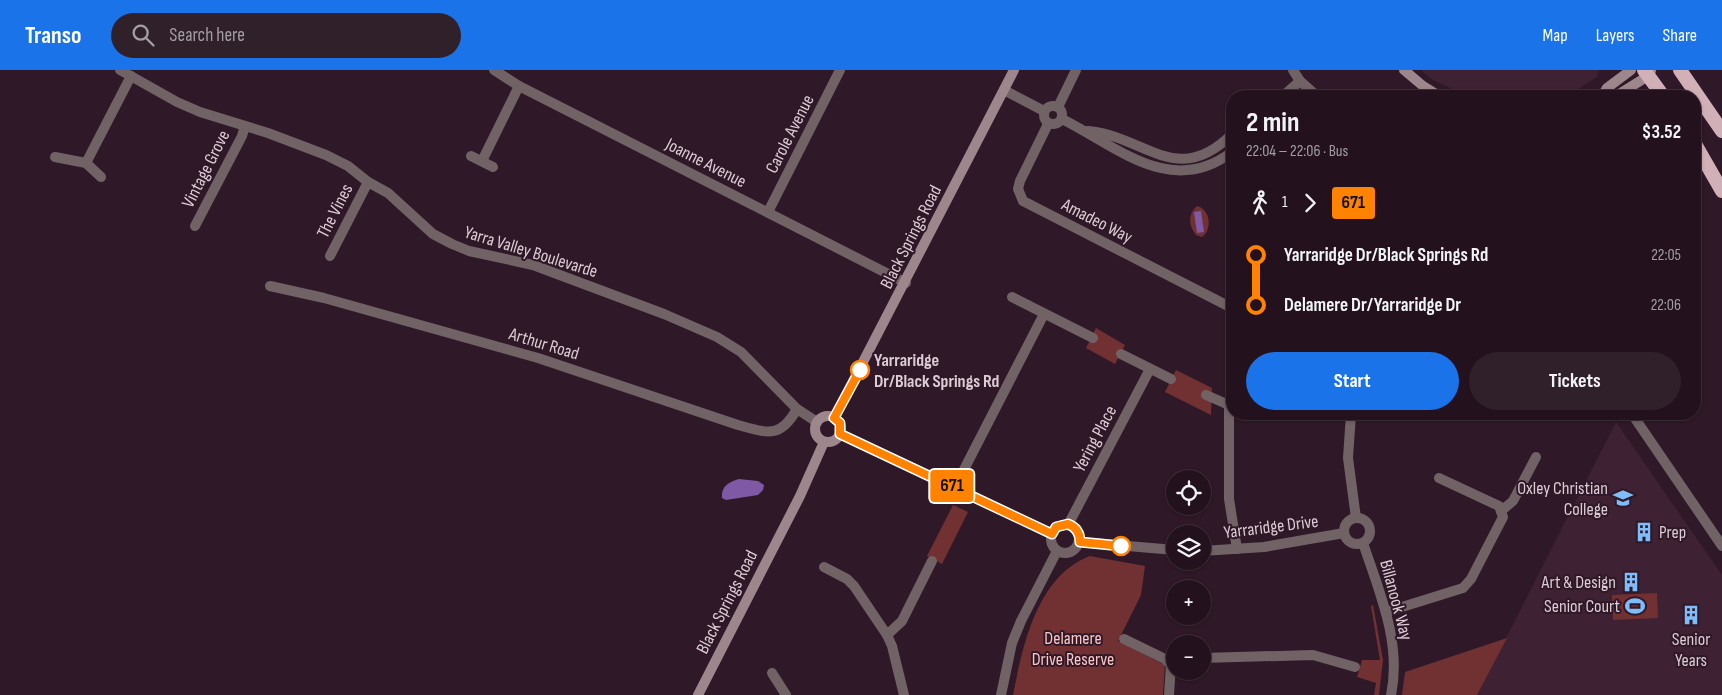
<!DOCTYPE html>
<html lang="en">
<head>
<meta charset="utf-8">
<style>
	:root { --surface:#23121d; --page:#2f202a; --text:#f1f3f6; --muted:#a39ea4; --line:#40323b; --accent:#1a73e8 }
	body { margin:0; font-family:"Sofia Sans Condensed",sans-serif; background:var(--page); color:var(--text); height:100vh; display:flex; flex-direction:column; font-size:19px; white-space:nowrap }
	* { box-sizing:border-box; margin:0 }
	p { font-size:16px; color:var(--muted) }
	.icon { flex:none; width:28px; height:28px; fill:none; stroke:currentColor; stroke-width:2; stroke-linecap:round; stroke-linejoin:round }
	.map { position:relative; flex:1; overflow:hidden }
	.sheet { position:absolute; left:1226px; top:20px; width:475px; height:330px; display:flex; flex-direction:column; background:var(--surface); border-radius:20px; box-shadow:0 1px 4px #0004,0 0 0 1px var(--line) }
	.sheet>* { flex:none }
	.badge { padding:0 10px; border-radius:4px; font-size:18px; line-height:32px }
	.tools { position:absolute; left:1166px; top:400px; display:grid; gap:10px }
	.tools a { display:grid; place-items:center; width:45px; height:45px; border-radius:50%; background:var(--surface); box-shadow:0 1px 4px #0004,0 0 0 1px var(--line); font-size:25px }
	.map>.badge { position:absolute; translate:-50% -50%; box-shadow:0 0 0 2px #fff }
	.legs { display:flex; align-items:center; gap:8px; height:55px; padding:0 20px; font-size:16px }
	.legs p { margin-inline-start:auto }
	.summary { display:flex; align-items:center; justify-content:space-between; height:85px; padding:0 20px }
	h1 { font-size:28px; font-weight:700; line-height:38px }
	.button { display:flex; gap:10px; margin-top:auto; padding:10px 20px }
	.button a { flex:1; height:58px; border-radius:30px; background:var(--accent); color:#fff; font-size:20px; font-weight:700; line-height:58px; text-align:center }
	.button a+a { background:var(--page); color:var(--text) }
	ul { padding:0 20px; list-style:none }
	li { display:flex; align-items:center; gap:18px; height:50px; font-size:19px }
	li i { display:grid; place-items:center; width:8px; height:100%; margin:0 6px; background:currentColor }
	li i::after { content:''; width:12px; height:12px; margin:-6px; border:4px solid; border-radius:50%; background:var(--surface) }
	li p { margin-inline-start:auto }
	li:first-child i { background:linear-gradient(#0000 50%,currentColor 0) }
	li:last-child i { background:linear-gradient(currentColor 50%,#0000 0) }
	header { display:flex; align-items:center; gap:30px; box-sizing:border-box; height:70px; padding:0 25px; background:var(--accent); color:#fff }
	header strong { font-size:24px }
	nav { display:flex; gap:28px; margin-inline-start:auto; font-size:18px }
	.search { width:350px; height:45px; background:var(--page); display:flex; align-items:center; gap:12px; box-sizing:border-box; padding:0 18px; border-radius:28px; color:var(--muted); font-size:19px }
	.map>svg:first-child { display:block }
	.built { fill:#3e2133 }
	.green { fill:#713032 }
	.water { fill:#7f58a6 }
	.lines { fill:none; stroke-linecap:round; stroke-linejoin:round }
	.minor { stroke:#716265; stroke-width:10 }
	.secondary { stroke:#9e878c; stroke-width:10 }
	.trunk { stroke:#d1b0b8; stroke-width:14 }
	.line-1-casing { stroke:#fff; stroke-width:11 }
	.line-1 { stroke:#ff8200; stroke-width:8 }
	.stop-1-dot { fill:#fff; stroke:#ff8200; stroke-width:2.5 }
	.labels { text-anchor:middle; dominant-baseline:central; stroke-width:4; stroke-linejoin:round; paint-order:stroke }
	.street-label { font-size:18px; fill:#dcccd5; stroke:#2f1827 }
	.stop-label { font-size:18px; font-weight:bold; fill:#dcccd5; stroke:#2f1827; text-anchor:start }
	.poi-label { font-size:18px; fill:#dcccd5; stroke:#2f1827; text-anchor:end }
	.park-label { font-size:18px; fill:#fbc6c4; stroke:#2f1827 }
</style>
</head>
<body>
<header>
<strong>Transo</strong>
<div class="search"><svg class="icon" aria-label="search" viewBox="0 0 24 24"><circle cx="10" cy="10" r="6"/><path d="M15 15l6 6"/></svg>Search here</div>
<nav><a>Map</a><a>Layers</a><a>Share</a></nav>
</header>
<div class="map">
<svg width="1722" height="625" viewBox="0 0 1722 625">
	<rect width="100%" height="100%" fill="#2f1827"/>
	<g class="built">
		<polygon points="1421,0 1599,0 1597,7 1567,26 1467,26 1431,9"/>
		<polygon points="1616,352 1722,505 1722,625 1477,625"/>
	</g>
	<g class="green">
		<path d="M1197,136c13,3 16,23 5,31l-6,-2c-7,-9 -9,-20 1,-29z"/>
		<polygon points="1096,258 1125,275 1115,294 1086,278"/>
		<polygon points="1176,300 1212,318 1211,345 1165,322"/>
		<polygon points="953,435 968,442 942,494 927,486"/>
		<path d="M1090,486l55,10 -4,29 -23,46 47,24 -2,30h-150c10,-50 24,-119 77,-139z"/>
		<polygon points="1657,523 1658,548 1613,550 1612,525"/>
		<polygon points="1373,535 1383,590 1379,625 1374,625 1376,613 1357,607 1362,590 1380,590 1371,536"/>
		<polygon points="1507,568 1477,625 1402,625 1405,602"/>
	</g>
	<g class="water">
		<polygon points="1201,141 1204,162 1197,163 1194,142"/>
		<path d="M739,409l19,2 6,4 -1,5 -5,5 -32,5 -4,-2c-1,-12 7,-16 17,-19z"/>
	</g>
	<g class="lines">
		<g class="minor">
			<polyline points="120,0 177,32 200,42 268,63 326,85 348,96 368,112 388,123 433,164 452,174 469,181 533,195 664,244 717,267 741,282 797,339 817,352"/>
			<polyline points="494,0 519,16 906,213"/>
			<polyline points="1293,0 1300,11 1317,26"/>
			<polyline points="1004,20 1044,41"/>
			<polyline points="1283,26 1300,11"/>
			<circle cx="1053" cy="45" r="9"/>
			<polyline points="1058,37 1076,0"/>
			<path d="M1062,49c56,28 109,79 170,33"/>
			<polyline points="1048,54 1020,111 1018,119 1023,131 1232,238"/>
			<path d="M1088,61c57,5 89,58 144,3"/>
			<polyline points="471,86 493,97"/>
			<polyline points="55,87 86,93 101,107"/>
			<polyline points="482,91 519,16"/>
			<polyline points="86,93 131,6"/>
			<polyline points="768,142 840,0"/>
			<polyline points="195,156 242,66 245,56"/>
			<polyline points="330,186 368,112"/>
			<path d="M270,216l54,12 214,60 200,67c30,8 42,14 59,-16"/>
			<polyline points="1012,227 1093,268"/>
			<polyline points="1121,284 1171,309"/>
			<polyline points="1206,325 1229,335 1229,429 1237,479"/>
			<polyline points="1351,344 1348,388 1356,448"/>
			<polyline points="1632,344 1722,476"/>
			<polyline points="840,364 967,423 1052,464"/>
			<polyline points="955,417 1044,244"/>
			<polyline points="1501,441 1513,431 1536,387"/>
			<circle cx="1357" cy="461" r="13"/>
			<circle cx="1065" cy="469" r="14"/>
			<polyline points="1068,455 1150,299"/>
			<polyline points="1080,472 1175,480"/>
			<path d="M1363,473c16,48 39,100 28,152"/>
			<polyline points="1202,481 1264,477 1344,463"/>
			<polyline points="824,497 847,509 854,516 887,565 892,576 904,625"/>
			<polyline points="1386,542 1463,518 1471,509 1503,447 1499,436 1439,408"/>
			<polyline points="887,565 902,551 932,491"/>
			<polyline points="1124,569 1165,589 1171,595"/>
			<polyline points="1202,588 1313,585 1355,597"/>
			<polyline points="772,603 786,625"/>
			<polyline points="1001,625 1012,573 1021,551 1057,481"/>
			<polyline points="1169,625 1171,595 1174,592"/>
		</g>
		<g class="secondary">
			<polyline points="1404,0 1423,16 1439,26"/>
			<polyline points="1622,23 1655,26"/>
			<polyline points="1602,26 1607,18 1631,0"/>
			<polyline points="1616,26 1648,6 1651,1"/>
			<circle cx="828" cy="359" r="13"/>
			<polyline points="834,348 1014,0"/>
			<polyline points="698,625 800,426 824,372"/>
		</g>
		<g class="trunk">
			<polyline points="1644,0 1663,26"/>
			<polyline points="1680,0 1722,61"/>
			<polyline points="1695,74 1722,121"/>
		</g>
	</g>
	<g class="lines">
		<defs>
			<path id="line-1" d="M860,300l-26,48 6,5v11l212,100 4,-7 12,-3c8,3 12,9 12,18l41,4"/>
		</defs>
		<use href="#line-1" class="line-1-casing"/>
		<use href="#line-1" class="line-1"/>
	</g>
	<defs>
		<symbol id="school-bare" viewBox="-9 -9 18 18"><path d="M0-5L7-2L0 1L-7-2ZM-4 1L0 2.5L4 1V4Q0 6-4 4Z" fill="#7fbdfa" stroke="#2f1827" stroke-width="2.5" paint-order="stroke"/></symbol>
		<symbol id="building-bare" viewBox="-9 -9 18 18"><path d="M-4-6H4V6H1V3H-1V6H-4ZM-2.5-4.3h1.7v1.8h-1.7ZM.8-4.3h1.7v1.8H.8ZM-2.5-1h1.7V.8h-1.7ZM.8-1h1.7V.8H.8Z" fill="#7fbdfa" stroke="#2f1827" stroke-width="2.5" paint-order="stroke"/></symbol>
		<symbol id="stadium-bare" viewBox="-9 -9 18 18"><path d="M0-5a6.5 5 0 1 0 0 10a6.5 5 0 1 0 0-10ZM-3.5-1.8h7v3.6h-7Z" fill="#7fbdfa" stroke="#2f1827" stroke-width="2.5" paint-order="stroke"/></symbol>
	</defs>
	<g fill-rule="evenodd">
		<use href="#school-bare" x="1609" y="414" width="28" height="28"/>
		<use href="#building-bare" x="1630" y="448" width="28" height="28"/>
		<use href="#building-bare" x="1617" y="498" width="28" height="28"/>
		<use href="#stadium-bare" x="1621" y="522" width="28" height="28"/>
		<use href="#building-bare" x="1677" y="531" width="28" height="28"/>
	</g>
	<g class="stop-1-dot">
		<circle cx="860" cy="300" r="9"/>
		<circle cx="1121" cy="476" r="9"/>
	</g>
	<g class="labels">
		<g class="street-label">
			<text transform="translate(790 64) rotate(-63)">Carole Avenue</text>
			<text transform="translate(706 93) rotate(27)">Joanne Avenue</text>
			<text transform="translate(206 99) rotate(-63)">Vintage Grove</text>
			<text transform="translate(335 141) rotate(-63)">The Vines</text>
			<text transform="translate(1097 151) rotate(27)">Amadeo Way</text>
			<text transform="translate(911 167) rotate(-63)">Black Springs Road</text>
			<text transform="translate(531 182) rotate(17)">Yarra Valley Boulevarde</text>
			<text transform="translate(544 274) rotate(17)">Arthur Road</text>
			<text transform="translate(1095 369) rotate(-62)">Yering Place</text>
			<text transform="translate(1271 457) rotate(-7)">Yarraridge Drive</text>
			<text transform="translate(1396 530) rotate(75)">Billanook Way</text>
			<text transform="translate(727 532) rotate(-63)">Black Springs Road</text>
		</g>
		<g class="stop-label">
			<text x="874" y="290">Yarraridge<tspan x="874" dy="21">Dr/Black Springs Rd</tspan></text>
		</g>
		<g class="poi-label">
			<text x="1608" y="418">Oxley Christian<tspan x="1608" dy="21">College</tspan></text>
			<text x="1659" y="462" text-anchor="start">Prep</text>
			<text x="1616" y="512">Art &amp; Design</text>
			<text x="1620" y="536">Senior Court</text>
			<text x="1691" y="569" text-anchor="middle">Senior<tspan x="1691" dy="21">Years</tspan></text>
		</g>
		<g class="park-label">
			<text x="1073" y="568">Delamere<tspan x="1073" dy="21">Drive Reserve</tspan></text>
		</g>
	</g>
</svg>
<div class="tools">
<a><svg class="icon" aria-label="locate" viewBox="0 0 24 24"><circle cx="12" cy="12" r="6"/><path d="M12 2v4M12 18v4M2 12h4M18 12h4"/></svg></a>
<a><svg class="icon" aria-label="layers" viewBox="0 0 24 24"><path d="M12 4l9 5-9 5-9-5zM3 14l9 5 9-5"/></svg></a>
<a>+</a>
<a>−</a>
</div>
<b class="badge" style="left:952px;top:416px;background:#ff8200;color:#111">671</b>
<section class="sheet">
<div class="summary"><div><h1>2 min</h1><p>22:04 – 22:06 · Bus</p></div><b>$3.52</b></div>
<div class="legs"><svg class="icon" aria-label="walk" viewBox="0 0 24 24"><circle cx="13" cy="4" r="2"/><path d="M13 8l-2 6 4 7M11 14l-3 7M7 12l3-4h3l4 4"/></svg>1<svg class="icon" aria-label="forward" viewBox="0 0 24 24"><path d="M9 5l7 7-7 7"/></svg><b class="badge" style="background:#ff8200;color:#111">671</b></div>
<ul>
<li><i style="color:#ff8200"></i><b>Yarraridge Dr/Black Springs Rd</b><p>22:05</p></li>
<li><i style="color:#ff8200"></i><b>Delamere Dr/Yarraridge Dr</b><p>22:06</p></li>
</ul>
<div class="button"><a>Start</a><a>Tickets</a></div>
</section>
</div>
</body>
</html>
